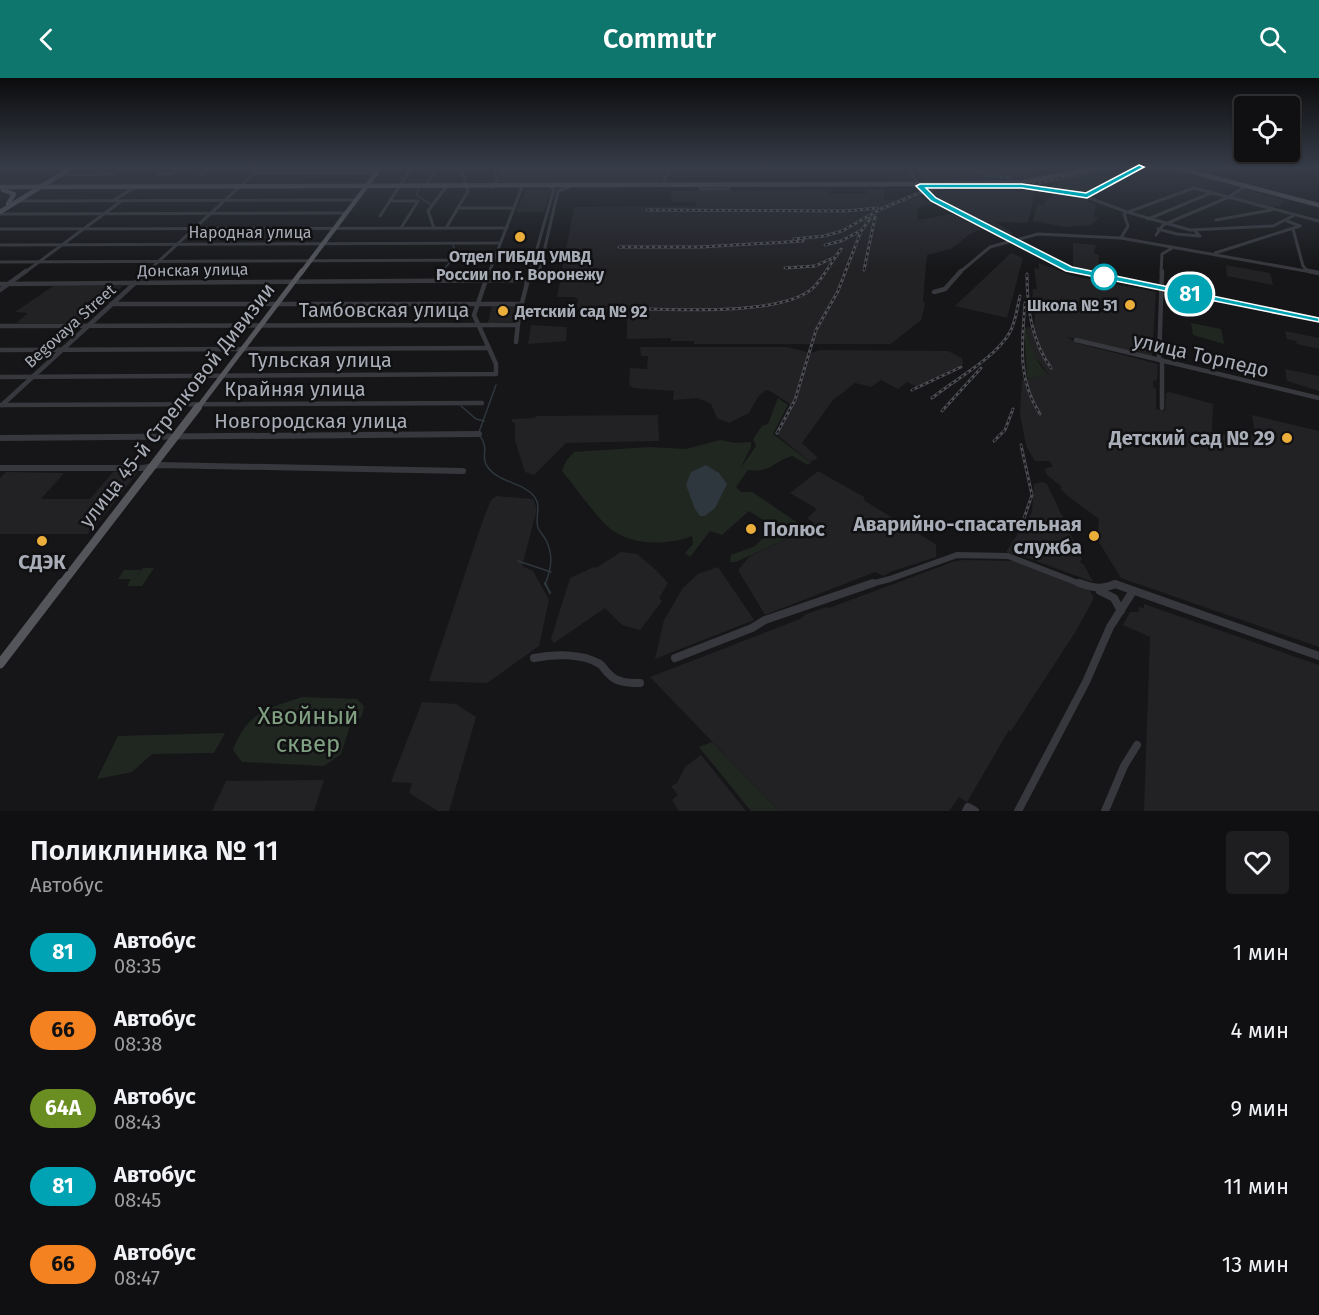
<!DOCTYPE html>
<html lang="ru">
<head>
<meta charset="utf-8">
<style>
	:root { --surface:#101012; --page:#1e1e20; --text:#f1f3f6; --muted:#9c9d9f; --line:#303032; --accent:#0f766e }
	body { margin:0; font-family:"Fira Sans",sans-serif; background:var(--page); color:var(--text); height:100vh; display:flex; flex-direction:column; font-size:22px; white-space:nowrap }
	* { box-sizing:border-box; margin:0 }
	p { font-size:20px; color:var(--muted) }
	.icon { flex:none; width:33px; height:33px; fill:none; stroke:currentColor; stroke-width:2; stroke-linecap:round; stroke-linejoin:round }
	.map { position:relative; height:733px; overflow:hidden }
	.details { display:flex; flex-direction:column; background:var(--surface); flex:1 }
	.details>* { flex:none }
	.badge { padding:0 12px; border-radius:20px; font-size:21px; line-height:39px }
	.tools { position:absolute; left:1234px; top:18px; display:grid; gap:12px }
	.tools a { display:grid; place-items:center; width:66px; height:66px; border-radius:6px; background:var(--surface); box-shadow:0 2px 4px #0004,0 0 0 2px var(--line); font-size:30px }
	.map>.badge { position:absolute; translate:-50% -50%; box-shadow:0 0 0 3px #fff }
	.round { display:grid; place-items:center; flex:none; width:63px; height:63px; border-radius:6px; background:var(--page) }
	.head { display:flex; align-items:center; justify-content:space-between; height:102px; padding:0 30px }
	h1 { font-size:28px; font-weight:600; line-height:45px }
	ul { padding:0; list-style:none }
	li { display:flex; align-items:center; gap:18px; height:78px; padding:0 30px }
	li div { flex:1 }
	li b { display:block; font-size:22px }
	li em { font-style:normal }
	li .badge { min-width:66px; font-weight:700; text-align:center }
	header { display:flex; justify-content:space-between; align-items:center; height:78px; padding:0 30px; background:var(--accent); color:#fff; font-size:27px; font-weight:600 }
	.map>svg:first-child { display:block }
	.built { fill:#222225 }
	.green { fill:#202721 }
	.water { fill:#2e373d }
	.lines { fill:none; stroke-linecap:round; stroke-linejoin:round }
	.stream-far1 { stroke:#2e373d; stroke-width:1.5 }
	.stream { stroke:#2e373d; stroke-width:2 }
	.minor-far3 { stroke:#37383d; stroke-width:3 }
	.minor-far2 { stroke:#37383d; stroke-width:4.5 }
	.minor-far1 { stroke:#37383d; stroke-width:6 }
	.minor { stroke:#37383d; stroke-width:8 }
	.major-far3 { stroke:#53555b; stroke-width:4.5 }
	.major-far2 { stroke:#53555b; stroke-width:5 }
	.major-far1 { stroke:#53555b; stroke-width:8 }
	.major { stroke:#53555b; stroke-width:9 }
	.rail-casing { stroke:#4c4e53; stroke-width:3 }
	.rail { stroke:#111113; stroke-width:1.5; stroke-dasharray:3; stroke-linecap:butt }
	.line { fill:#00a3b4; stroke:#fff; stroke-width:1.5 }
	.poi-dot { fill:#ebae3b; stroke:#111113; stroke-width:2 }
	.stop-dot { fill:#fff; stroke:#00a3b4; stroke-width:3 }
	.labels { text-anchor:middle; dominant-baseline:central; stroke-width:5; stroke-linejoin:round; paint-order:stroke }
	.far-street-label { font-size:16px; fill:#a8adb7; stroke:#111113 }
	.far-poi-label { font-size:16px; font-weight:bold; fill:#a8adb7; stroke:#111113 }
	.street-label { font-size:20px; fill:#a8adb7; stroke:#111113 }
	.poi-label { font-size:20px; font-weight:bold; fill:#a8adb7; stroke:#111113; text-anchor:end }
	.near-park-label { font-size:24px; fill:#80a182; stroke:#111113 }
</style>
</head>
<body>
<header><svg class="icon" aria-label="back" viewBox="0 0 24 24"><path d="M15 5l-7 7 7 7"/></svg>Commutr<svg class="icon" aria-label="search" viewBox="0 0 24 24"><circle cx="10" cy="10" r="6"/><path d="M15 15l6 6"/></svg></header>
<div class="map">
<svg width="1319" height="733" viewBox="0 0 1319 733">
	<rect width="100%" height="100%" fill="#161618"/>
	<g class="built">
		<polygon points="511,89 667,89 659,105 498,105"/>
		<polygon points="914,89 1034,89 1030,90 1041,97 1028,100 988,99 1011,104 925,103"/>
		<polygon points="1244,111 1285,122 1279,129 1276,128 1272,131 1231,119"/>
		<polygon points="526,112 551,112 544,134 516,134"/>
		<polygon points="825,112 830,116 867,116 866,112 884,112 884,122 896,122 917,114 922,120 933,126 917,130 918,142 952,136 982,151 970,156 951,171 927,177 923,222 925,226 921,242 891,266 694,266 694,263 671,263 671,260 627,261 627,235 576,232 578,221 574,219 557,219 574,129 696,128 695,124 672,124 671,113"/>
		<polygon points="933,113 1035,113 1028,145 995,144 1013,155 1008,156 988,146 992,144 986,144 938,120"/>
		<polygon points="1061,113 1096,126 1094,139 1099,140 1090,147 1066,149 1033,143 1037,126 1043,127 1047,121"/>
		<polygon points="1073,165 1096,167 1094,175 1099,177 1098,194 1073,189"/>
		<polygon points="1011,175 1023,180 1007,240 955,228"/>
		<polygon points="1039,185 1073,198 1156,214 1152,278 1067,259 1077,265 1158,286 1157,302 1153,303 1153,309 1156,310 1156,331 1165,333 1166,315 1170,314 1213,326 1212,353 1251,364 1251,356 1255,355 1252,337 1319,353 1319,569 1121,500 1097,461 1099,441 1069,419 1060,411 1062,409 1047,397 1045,391 1053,388 1049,383 1035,383 1026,368 1020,336 1022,302 1038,299 1037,297 1049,297 1033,276 1026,249 1034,250 1035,230 1032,230 1032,223 1033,211 1037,211 1034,190 1039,191"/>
		<polygon points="1226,187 1270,195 1273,207 1227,198"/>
		<polygon points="53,208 123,208 81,245 16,245 28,235 15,234"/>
		<polygon points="492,227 517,228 513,244 488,245"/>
		<polygon points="531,247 567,249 566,263 528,266"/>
		<polygon points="1285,253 1319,260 1319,271 1297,266 1296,263 1287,261"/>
		<polygon points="640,269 787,269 811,275 820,272 948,273 962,280 963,286 917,309 907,304 898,311 881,302 871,309 855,305 833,322 802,365 818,380 810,384 775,355 790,326 770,313 766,312 758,319 749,335 729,345 717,340 711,326 698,320 673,322 674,313 633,310 629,306 630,290 647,291 648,278 641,278"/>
		<polygon points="1285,291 1319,298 1319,313 1287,303"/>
		<polygon points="658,337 659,363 566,365 534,397 525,394 515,362 515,345 512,344 512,341 535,340 536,338"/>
		<polygon points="818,393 864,419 865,423 934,465 936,467 936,479 890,494 884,498 875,494 765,537 738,492 750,478 807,451 814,445 807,440 817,431 790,415"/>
		<polygon points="6,394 64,395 41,421 90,421 113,394 138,394 93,451 87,456 0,456 0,400"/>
		<polygon points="1043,404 1047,406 1063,440 1082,481 1080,484 1084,487 1093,504 1028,480 1006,474 1032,434 1034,406"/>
		<polygon points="496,418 533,421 537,431 522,488 533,493 549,522 539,568 487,605 429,603 483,442 491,422"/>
		<polygon points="621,474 637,476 657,493 668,505 659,520 662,523 640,552 622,547 605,530 554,565 551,561 570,500 594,489 596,490"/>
		<polygon points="964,482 1015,483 1090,513 1094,520 1076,553 1011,653 1009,652 967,724 959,719 949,733 779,733 650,599 800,541 806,536 827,529 829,530 955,483"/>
		<polygon points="718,489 754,542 655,581 664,542 683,510 698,496"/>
		<polygon points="1144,526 1319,587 1319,733 1144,733 1150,559 1123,547 1130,534 1138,534 1139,529 1144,530"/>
		<polygon points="422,624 456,626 476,639 449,733 438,733 409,715 412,705 391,704"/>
		<polygon points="701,677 746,733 679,733 672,722 678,717 671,708 677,705 685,689"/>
		<polygon points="324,702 314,733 212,733 226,703"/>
	</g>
	<g class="green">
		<polygon points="1121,89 1139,89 1089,116 1046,110 1064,102"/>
		<polygon points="1191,245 1221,251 1224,266 1193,257"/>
		<path d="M1024,250h2c6,20 8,33 23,47h-11v2l-9,2 -2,-2z"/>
		<path d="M778,320l10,7 -15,29 38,29 -3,2 -16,-9c-20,6 -21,17 -44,14l-12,17 5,5h11l55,37 -71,33h-6l1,-7 24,-9 19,-19 -25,-16 -27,24 -12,-4 -20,26 -5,-4 8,-9 -1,-8c-25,10 -63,10 -85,-10 -16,-16 -30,-37 -45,-55l4,-10 8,-9 75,-5 37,2 34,-9 15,3 16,-1v5l-11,22 16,-23 -3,-7 9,-13 6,-2z"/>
		<polygon points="143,490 154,490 142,508 127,508 131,501 118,501 124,492 141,492 135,501"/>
		<path d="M302,619l55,2 7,7 -2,10 -12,10 -9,28 -17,12 -82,-4 -9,-12c14,-38 34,-41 69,-53z"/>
		<polygon points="225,655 214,675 152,676 132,694 97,701 118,658"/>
		<polygon points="712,664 779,733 751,733 699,669"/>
	</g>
	<polygon class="water" points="706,387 719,395 727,406 715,430 705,438 700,438 695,431 686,407 691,394"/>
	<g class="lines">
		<g class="stream-far1">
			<polyline points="419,111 416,117 430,126"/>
			<polyline points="453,167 456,174 454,181"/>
			<polyline points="442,200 441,195 450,184"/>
			<polyline points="461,328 476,341 484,343"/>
			<polyline points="479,354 496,307"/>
			<path d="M480,358c10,13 0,20 7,30 10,16 31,15 44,27 13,12 3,22 7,35 2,4 6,8 8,12 8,16 5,29 -1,45"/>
			<polyline points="518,483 551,494"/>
		</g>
		<polyline class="stream" points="545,505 550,515"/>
		<g class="minor-far3">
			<polyline points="211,89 261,89"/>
			<polyline points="493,89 497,101"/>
			<polyline points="907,89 920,108 934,122 1070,192 1083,195"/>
			<polyline points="254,95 377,95"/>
			<polyline points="157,96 172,96 181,89"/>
			<polyline points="61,97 113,96"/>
			<polyline points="199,98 212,89"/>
			<polyline points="662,107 671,89"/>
			<polyline points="700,108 700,111 729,111 729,108"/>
			<polyline points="425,109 437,89"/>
			<polyline points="492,109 507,89"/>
			<polyline points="1084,118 1127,134 1190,152 1273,148 1295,137"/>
			<polyline points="19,123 356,122"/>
			<polyline points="112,123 134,110"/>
			<polyline points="390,123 418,123 401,150"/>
			<polyline points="459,130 514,130"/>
			<polyline points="1128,134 1194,110 1319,143"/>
			<polyline points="0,136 346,135"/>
			<polyline points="380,138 412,89"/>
			<polyline points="1148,141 1211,115"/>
			<polyline points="1216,142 1272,132"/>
			<polyline points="434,150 428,133 446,109"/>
			<polyline points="446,150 468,113 460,89"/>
			<polyline points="0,151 507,150"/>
			<polyline points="1158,151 1177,156 1200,158 1194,152"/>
			<polyline points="1293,151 1303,188 1308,193"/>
			<polyline points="1156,157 1163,147 1229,119 1245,108"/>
			<polyline points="1121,160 1128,148 1124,136 1127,134"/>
			<polyline points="0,167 500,165"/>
			<polyline points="1215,175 1300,148 1287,143"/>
			<polyline points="0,184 494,182"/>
			<polyline points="24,195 120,124"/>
			<polyline points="146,195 261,89"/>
			<polyline points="489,195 522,109"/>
			<polyline points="530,195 554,111 551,109"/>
			<polyline points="539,195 558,113 569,109"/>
			<polyline points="959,195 990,169 1038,156 1121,160 1317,195"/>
			<polyline points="1161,195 1162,176 1172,170"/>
		</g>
		<g class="minor-far2">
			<polyline points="1076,193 1319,242"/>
			<polyline points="1309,193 1319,195"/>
			<polyline points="0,206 530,202 538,198 539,193"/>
			<polyline points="0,212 26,193"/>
			<polyline points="934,214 945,211 961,193"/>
			<polyline points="111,226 522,226"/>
			<polyline points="0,248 517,247"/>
			<polyline points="1076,262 1319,320"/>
			<polyline points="516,264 519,237 530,193"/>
			<polyline points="0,272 489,270"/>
			<polyline points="1159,282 1162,193"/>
			<polyline points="1162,282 1162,330"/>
			<polyline points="0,299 496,296 496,286 474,237 489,193"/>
			<polyline points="0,327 482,325"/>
			<polyline points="2,327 148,193"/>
		</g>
		<g class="minor-far1">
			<polyline points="0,360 479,356"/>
			<polyline points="0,390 143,390 160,387 463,393"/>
			<polyline points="867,507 890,501 957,477 1008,478 1083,507"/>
			<polyline points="1114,507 1116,507"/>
		</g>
		<g class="minor">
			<path d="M1079,505c15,5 22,7 36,1l204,72"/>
			<polyline points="1100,513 1114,520 1121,533"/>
			<path d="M534,580c19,-4 48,-5 66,6 3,2 5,7 9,10 8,9 20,9 31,9"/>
			<polyline points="675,580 752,550 765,542 873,505"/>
			<polyline points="966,733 968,729 975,733"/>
			<polyline points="1018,733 1086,604 1110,549 1133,513"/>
			<polyline points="1105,733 1124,688 1137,667"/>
		</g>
		<g class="major-far3">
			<polyline points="1173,89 1319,127"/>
			<polyline points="1020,108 1087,117 1141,89"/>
			<polyline points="0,109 936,106 1023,104 1101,89"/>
			<polyline points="3,112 14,116 8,126"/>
			<polyline points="0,134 73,89"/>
			<polyline points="301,195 381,89"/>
		</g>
		<polyline class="major-far2" points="197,331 302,193"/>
		<polyline class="major-far1" points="61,507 198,329"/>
		<polyline class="major" points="0,586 62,505"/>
		<defs>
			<g id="rail">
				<polyline points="962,89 988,97 1010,100"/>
				<polyline points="647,132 846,133 877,130"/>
				<polyline points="794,161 824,158 842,153 881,131 919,115 938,110 1038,105 1119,89"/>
				<polyline points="825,167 841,163 860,153"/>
				<polyline points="619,169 701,169 803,163"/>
				<polyline points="785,190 815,188 833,180"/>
				<polyline points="864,192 875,139"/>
				<path d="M1027,196c0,33 4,66 24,94"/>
				<path d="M1025,225c-3,40 -8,76 15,111"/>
				<path d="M609,230c46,0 173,11 205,-21 10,-10 18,-26 27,-38"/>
				<polyline points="912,312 961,289"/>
				<path d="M932,320c23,-19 64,-40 78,-66 6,-11 7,-24 10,-36"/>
				<polyline points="942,333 981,290"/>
				<polyline points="777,355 795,322 816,252 838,213 861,153 870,141"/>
				<polyline points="994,363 1005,352 1013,331"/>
				<polyline points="1021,367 1032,417 1021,449"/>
			</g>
		</defs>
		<use href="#rail" class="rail-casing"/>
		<use href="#rail" class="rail"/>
	</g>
	<linearGradient id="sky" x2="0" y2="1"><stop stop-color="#0c0c0d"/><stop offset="0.47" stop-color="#363c48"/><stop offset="1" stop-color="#363c48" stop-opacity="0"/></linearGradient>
	<rect width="1319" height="191" fill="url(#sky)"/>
	<polygon class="line" points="1139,87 1144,89 1087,120 1022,110 926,110 936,120 1072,189 1319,240 1319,244 1066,193 931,123 916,108 920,106 1022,106 1086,115"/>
	<g class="poi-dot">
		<circle cx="520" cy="159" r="6"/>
		<circle cx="1130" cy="227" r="6"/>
		<circle cx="503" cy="233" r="6"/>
		<circle cx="1287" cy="360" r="6"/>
		<circle cx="751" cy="451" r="6"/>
		<circle cx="1094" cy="458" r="6"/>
		<circle cx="42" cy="463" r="6"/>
	</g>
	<circle class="stop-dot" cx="1104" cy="199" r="12"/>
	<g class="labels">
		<g class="far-street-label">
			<text x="250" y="154">Народная улица</text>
			<text transform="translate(193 192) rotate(-1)">Донская улица</text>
			<text transform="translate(70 248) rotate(-42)">Begovaya Street</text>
		</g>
		<g class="far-poi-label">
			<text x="520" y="178">Отдел ГИБДД УМВД<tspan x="520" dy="18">России по г. Воронежу</tspan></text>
			<text x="1118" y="227" text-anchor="end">Школа № 51</text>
			<text x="515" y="233" text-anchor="start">Детский сад № 92</text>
		</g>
		<g class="street-label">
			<text x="384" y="232">Тамбовская улица</text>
			<text transform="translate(1201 277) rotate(13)">улица Торпедо</text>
			<text x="320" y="282">Тульская улица</text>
			<text x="295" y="311">Крайняя улица</text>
			<text transform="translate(177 327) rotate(-52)">улица 45-й Стрелковой Дивизии</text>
			<text x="311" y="343">Новгородская улица</text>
		</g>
		<g class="poi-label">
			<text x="1275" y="360">Детский сад № 29</text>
			<text x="1082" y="446">Аварийно-спасательная<tspan x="1082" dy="23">служба</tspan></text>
			<text x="763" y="451" text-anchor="start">Полюс</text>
			<text x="42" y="484" text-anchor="middle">СДЭК</text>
		</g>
		<g class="near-park-label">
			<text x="308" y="638">Хвойный<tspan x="308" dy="28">сквер</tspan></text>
		</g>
	</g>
</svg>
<div class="tools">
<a><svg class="icon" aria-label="locate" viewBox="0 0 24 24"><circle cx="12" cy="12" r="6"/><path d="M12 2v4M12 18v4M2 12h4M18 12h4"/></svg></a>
</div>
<b class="badge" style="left:1190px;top:216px;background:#00a3b4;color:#fff">81</b>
</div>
<section class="details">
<div class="head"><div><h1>Поликлиника № 11</h1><p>Автобус</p></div><a class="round"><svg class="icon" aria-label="heart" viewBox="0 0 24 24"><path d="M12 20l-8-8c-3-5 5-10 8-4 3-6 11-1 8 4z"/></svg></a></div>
<ul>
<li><span class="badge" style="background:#00a3b4;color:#fff">81</span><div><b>Автобус</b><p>08:35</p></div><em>1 мин</em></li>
<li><span class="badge" style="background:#f58220;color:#111">66</span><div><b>Автобус</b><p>08:38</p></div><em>4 мин</em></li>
<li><span class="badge" style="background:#6b8e23;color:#fff">64А</span><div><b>Автобус</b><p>08:43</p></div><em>9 мин</em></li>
<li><span class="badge" style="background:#00a3b4;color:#fff">81</span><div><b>Автобус</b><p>08:45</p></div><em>11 мин</em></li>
<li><span class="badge" style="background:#f58220;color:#111">66</span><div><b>Автобус</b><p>08:47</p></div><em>13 мин</em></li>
</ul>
</section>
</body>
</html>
